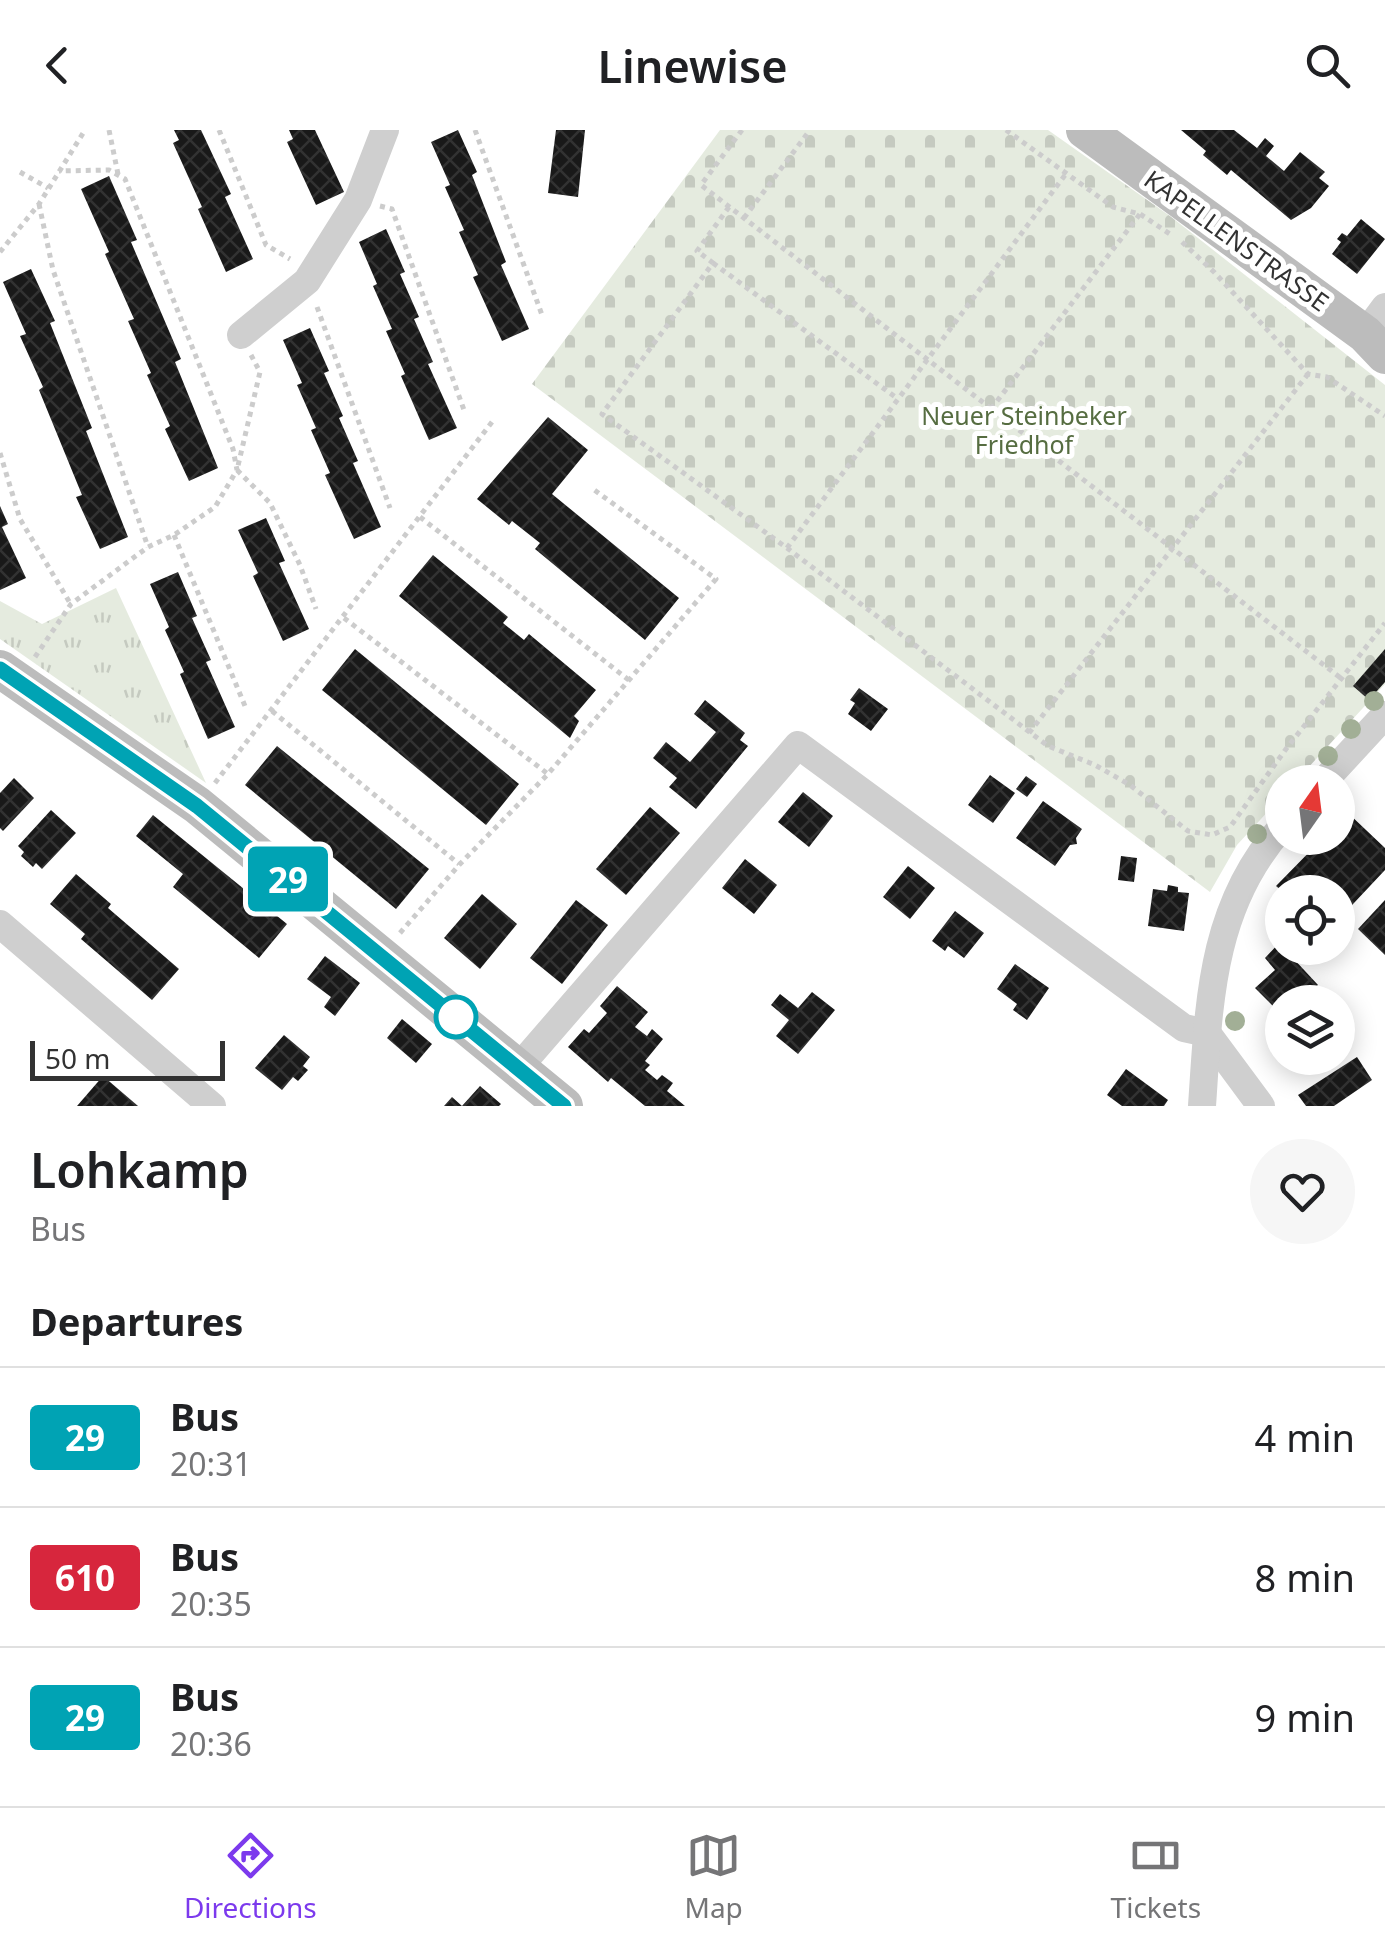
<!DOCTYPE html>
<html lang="en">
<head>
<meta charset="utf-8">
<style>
	:root { --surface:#fff; --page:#f6f6f6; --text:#202124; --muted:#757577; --line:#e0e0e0; --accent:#7c3aed }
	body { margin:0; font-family:"Noto Sans",sans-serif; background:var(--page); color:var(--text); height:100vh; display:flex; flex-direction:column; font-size:38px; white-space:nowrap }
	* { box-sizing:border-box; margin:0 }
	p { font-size:32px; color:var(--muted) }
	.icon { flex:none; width:55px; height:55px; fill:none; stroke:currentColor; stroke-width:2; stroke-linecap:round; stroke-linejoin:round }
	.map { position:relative; height:976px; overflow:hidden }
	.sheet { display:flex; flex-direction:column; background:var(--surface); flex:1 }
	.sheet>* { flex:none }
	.badge { padding:0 20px; border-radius:8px; font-size:35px; line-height:65px }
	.needle { width:65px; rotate:14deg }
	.controls { position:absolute; left:1265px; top:635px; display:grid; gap:20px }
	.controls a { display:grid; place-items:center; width:90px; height:90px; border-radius:50%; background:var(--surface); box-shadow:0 5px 25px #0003; font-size:50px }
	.scale { position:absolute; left:30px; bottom:25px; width:195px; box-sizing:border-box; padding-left:10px; border:5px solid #323232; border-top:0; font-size:28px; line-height:35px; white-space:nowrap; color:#323232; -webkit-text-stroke:8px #fff; paint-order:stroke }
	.map>.badge { position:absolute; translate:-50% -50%; box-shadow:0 0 0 5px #fff }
	h2 { padding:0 30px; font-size:38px; line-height:90px }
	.round { display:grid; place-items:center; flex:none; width:105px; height:105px; border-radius:52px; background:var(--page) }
	.head { display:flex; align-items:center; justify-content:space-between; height:170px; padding:0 30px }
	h1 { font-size:48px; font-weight:600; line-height:75px }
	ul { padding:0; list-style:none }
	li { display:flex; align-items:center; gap:30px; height:140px; padding:0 30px; border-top:2px solid var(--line) }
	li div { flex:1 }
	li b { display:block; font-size:38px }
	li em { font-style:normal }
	li .badge { min-width:110px; font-weight:700; text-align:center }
	header { display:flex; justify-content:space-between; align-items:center; height:130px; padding:0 30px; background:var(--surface); font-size:45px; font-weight:600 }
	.tabs { display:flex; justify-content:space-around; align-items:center; height:140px; border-top:2px solid var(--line); background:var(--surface); font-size:28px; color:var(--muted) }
	.tabs a { display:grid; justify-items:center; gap:5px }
	.tabs .current { color:var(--accent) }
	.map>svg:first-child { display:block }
	.grass { fill:url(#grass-tufts) }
	.cemetery { fill:url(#cemetery-stones) }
	.building { fill:url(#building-cross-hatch) }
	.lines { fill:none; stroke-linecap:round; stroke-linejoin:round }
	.path { stroke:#ccc; stroke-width:5; stroke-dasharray:5 5; stroke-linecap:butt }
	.street { stroke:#cfcfcf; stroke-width:28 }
	.secondary { stroke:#bcbcbc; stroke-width:38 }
	.tree { fill:#a2af96 }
	.line-casing { stroke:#fff; stroke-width:22 }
	.line { stroke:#00a3b4; stroke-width:15 }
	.stop-dot { fill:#fff; stroke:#00a3b4; stroke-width:5 }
	.labels { text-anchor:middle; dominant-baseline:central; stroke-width:10; stroke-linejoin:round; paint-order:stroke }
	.street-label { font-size:25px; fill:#323232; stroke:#fff }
	.park-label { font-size:25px; fill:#566d41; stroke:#fff }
</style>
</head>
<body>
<header><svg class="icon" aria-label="back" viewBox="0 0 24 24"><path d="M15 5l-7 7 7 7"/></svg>Linewise<svg class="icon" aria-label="search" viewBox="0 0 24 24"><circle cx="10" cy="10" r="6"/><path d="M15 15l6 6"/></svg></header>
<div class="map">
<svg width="1385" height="976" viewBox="0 0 1385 976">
	<defs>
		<pattern id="grass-tufts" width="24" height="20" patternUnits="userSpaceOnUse" patternTransform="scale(2.5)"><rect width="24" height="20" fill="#e5ebdf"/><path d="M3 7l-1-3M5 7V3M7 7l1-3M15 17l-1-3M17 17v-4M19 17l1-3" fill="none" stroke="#c5cac0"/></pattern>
		<pattern id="cemetery-stones" width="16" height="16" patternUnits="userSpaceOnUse" patternTransform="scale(2.5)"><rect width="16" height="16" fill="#e5ebdf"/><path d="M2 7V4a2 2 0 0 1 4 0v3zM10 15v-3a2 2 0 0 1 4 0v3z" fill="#c5cac0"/></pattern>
		<pattern id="building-cross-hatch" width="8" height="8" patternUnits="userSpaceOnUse" patternTransform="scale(2.5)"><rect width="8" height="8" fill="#191919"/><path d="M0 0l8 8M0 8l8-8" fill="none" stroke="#323232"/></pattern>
	</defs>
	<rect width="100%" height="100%" fill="#fff"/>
	<polygon class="grass" points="116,458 206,653 0,509 0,471 42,494"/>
	<polygon class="cemetery" points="720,0 1048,0 1170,86 1385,255 1385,554 1295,652 1282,652 1282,666 1237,715 1210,762 532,254"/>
	<g class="building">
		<polygon points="174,0 201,0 231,64 225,67 253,129 226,142 198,79 202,77 173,13 179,10"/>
		<polygon points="289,0 315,0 344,62 316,75 287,12 293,9"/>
		<polygon points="458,0 477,42 472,45 506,132 501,135 529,199 502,211 473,147 478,145 459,102 464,100 445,57 450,55 431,12"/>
		<polygon points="556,0 585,0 578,67 548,63"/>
		<polygon points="1181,0 1234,0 1257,18 1265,8 1274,16 1266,26 1284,41 1300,22 1325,42 1319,48 1329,56 1311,78 1291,90 1231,40 1227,45 1203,25 1206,21"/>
		<polygon points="109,46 137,110 131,112 181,229 175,232 218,338 189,351 165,299 170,296 147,245 151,243 128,191 134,189 105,124 109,122 81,59"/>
		<polygon points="1361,89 1385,109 1357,144 1332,124 1341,112 1337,109 1342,103 1347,106"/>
		<polygon points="386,99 405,142 400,144 419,187 414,189 433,232 428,234 457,298 429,310 401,246 405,244 386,201 392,199 373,156 377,154 359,112"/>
		<polygon points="31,139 55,191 50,193 92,298 86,301 128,407 100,419 76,367 82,365 39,260 43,257 20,206 26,204 3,152"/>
		<polygon points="310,198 329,241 324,243 343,286 339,288 358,331 353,333 381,397 354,409 325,345 330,343 311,300 316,298 297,255 302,253 283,210"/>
		<polygon points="548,287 588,320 552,364 679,468 645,510 535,419 540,413 512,391 509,395 477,369"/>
		<polygon points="0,376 8,394 2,397 26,448 0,460"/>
		<polygon points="266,388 285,431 279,433 309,499 283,511 253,446 258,443 238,400"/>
		<polygon points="433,425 508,487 503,493 524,510 529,504 596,560 574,586 579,591 570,608 399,466"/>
		<polygon points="178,442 197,486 192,488 211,530 206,532 235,597 208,609 180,544 184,542 165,500 169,497 150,454"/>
		<polygon points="355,519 519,654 486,695 322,560"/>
		<polygon points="1385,519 1385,552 1369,570 1353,556"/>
		<polygon points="859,558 888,579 871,601 848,584 855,573 850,570"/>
		<polygon points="705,570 745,603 740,610 748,616 696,679 669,657 677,648 653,628 666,612 690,632 716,602 694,584"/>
		<polygon points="277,616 429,739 396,779 245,655"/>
		<polygon points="990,645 1015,663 993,693 968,675"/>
		<polygon points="1026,646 1037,654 1027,667 1016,659"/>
		<polygon points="14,648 34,668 3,701 0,698 0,663"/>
		<polygon points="803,662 833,686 809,717 778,692"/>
		<polygon points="1043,671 1082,699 1076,708 1077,714 1070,715 1055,736 1016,708"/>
		<polygon points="650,677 680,703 626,765 596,739"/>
		<polygon points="51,680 76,703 42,739 36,733 33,737 21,726 24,722 18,716"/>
		<polygon points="1347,682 1385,718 1385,740 1338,790 1338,762 1283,762 1276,756 1323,708 1338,708 1338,692"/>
		<polygon points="153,685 287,794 259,828 173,757 183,744 136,706"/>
		<polygon points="1121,726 1137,728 1134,752 1118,750"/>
		<polygon points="745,729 777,755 754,784 722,758"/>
		<polygon points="908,736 935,758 910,789 883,767"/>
		<polygon points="76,744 111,774 108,778 179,839 152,870 81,809 85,804 50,774"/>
		<polygon points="1168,755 1178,757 1178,762 1189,763 1184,801 1148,796 1153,759 1167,761"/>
		<polygon points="482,764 517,794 480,839 444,808"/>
		<polygon points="576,770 608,795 562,854 530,828"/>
		<polygon points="1385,770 1385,825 1358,799"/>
		<polygon points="955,781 984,803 964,828 948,816 945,821 932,811"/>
		<polygon points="1279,813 1318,855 1309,863 1318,872 1282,872 1282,904 1273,894 1282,885 1255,858 1275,840 1265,828"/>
		<polygon points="325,826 360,853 335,886 324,877 331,867 307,849"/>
		<polygon points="1015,834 1049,858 1027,890 1013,880 1017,874 997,859"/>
		<polygon points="617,856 648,882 635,897 647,906 652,899 663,909 645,931 650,935 645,940 657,950 662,945 673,953 667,961 685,976 645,976 611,948 608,952 568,917 584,899 589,903 607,883 600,876"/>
		<polygon points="812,862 835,880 798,924 776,906 789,890 771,875 780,864 798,878"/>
		<polygon points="402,889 432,914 416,933 387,908"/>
		<polygon points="284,905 310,927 303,936 308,940 298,951 293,947 282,960 255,938"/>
		<polygon points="1357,927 1372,950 1334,976 1306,976 1298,965"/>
		<polygon points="1126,939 1168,970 1164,976 1122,976 1107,965"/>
		<polygon points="103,946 138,976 77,976"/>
		<polygon points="480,956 501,974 499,976 444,976 452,967 462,976"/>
	</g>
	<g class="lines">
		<g class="path">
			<polyline points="109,0 118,44"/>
			<polyline points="219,0 266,115 290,129"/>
			<polyline points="475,0 542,185"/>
			<polyline points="742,0 701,55 1342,549"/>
			<polyline points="1006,0 1113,77 1140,84 1173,106"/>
			<polyline points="20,42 48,58"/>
			<polyline points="39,74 53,140 148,417"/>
			<polyline points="380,76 392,79 464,280"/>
			<polyline points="729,77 697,121 713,133 602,284 787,418 1048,616 1095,635 1130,655 1188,701 1212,705 1230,697 1286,619 1385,493"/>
			<polyline points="744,88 810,0"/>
			<polyline points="1182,112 1214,142 1308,244 1327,247 1385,286"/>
			<polyline points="0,122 39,74 85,0"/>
			<polyline points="713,133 898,269"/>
			<polyline points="317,177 390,378"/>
			<polyline points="251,225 260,242 237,340 270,373 300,435 316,479"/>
			<polyline points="991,279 1140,84"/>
			<polyline points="0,323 20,389 70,473"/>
			<polyline points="420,387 630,551"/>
			<polyline points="174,405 245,576"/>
			<polyline points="787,418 1065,45"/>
			<polyline points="344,488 548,644"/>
			<polyline points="35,527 71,474 148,417 174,405 215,377 237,340 233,319 125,49 109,40 59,41"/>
			<polyline points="272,581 459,734"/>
			<polyline points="1029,603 1308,244"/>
			<polyline points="215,653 492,292"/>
			<polyline points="400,803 459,735 548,644 716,449 593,359"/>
		</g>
		<g class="street">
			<polyline points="1365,204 1385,177"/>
			<polyline points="241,205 307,151 358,70 385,0"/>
			<polyline points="1323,652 1385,585"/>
			<polyline points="0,794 212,976"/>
			<polyline points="1207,903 1261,976"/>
			<polyline points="518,938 798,615 1184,898 1207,903"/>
			<path d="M1202,976c7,-101 8,-199 80,-279"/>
		</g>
		<g class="secondary">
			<polyline points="1085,0 1365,204 1385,225"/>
			<polyline points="0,539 197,675 564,976"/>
		</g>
	</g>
	<g class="tree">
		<circle cx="1374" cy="571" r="10"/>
		<circle cx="1351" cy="599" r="10"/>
		<circle cx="1328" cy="626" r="10"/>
		<circle cx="1257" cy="704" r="10"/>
		<circle cx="1235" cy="891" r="10"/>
	</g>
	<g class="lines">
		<defs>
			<polyline id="line" points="0,539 197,676 564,976"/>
		</defs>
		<use href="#line" class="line-casing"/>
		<use href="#line" class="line"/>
	</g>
	<circle class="stop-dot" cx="456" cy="887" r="20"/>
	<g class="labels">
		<g class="street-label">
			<text transform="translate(1237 110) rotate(36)">KAPELLENSTRASSE</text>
		</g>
		<g class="park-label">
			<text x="1024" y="285">Neuer Steinbeker<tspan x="1024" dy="29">Friedhof</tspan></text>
		</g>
	</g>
</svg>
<div class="controls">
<a><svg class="needle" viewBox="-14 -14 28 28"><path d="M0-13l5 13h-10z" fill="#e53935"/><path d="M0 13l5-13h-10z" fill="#757577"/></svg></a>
<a><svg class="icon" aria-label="locate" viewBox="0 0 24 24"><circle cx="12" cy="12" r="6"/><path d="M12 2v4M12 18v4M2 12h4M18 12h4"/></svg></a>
<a><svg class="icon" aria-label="layers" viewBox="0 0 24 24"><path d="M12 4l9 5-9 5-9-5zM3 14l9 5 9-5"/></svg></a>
</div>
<div class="scale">50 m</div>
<b class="badge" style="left:288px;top:749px;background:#00a3b4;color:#fff">29</b>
</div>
<section class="sheet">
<div class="head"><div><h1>Lohkamp</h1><p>Bus</p></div><a class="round"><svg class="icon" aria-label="heart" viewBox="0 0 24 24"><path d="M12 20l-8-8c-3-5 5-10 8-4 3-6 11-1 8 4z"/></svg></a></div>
<h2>Departures</h2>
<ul>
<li><span class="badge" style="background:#00a3b4;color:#fff">29</span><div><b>Bus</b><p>20:31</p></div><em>4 min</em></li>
<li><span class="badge" style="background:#d7263d;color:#fff">610</span><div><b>Bus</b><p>20:35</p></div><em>8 min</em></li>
<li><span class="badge" style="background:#00a3b4;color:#fff">29</span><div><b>Bus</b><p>20:36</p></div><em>9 min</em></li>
</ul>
</section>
<nav class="tabs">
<a class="current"><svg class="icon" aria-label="directions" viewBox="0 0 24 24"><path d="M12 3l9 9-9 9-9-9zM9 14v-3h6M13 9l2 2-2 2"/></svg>Directions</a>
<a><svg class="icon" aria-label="map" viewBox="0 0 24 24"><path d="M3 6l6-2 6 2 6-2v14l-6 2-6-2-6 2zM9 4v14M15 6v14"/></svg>Map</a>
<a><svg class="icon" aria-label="tickets" viewBox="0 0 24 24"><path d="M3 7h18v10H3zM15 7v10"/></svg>Tickets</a>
</nav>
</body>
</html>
